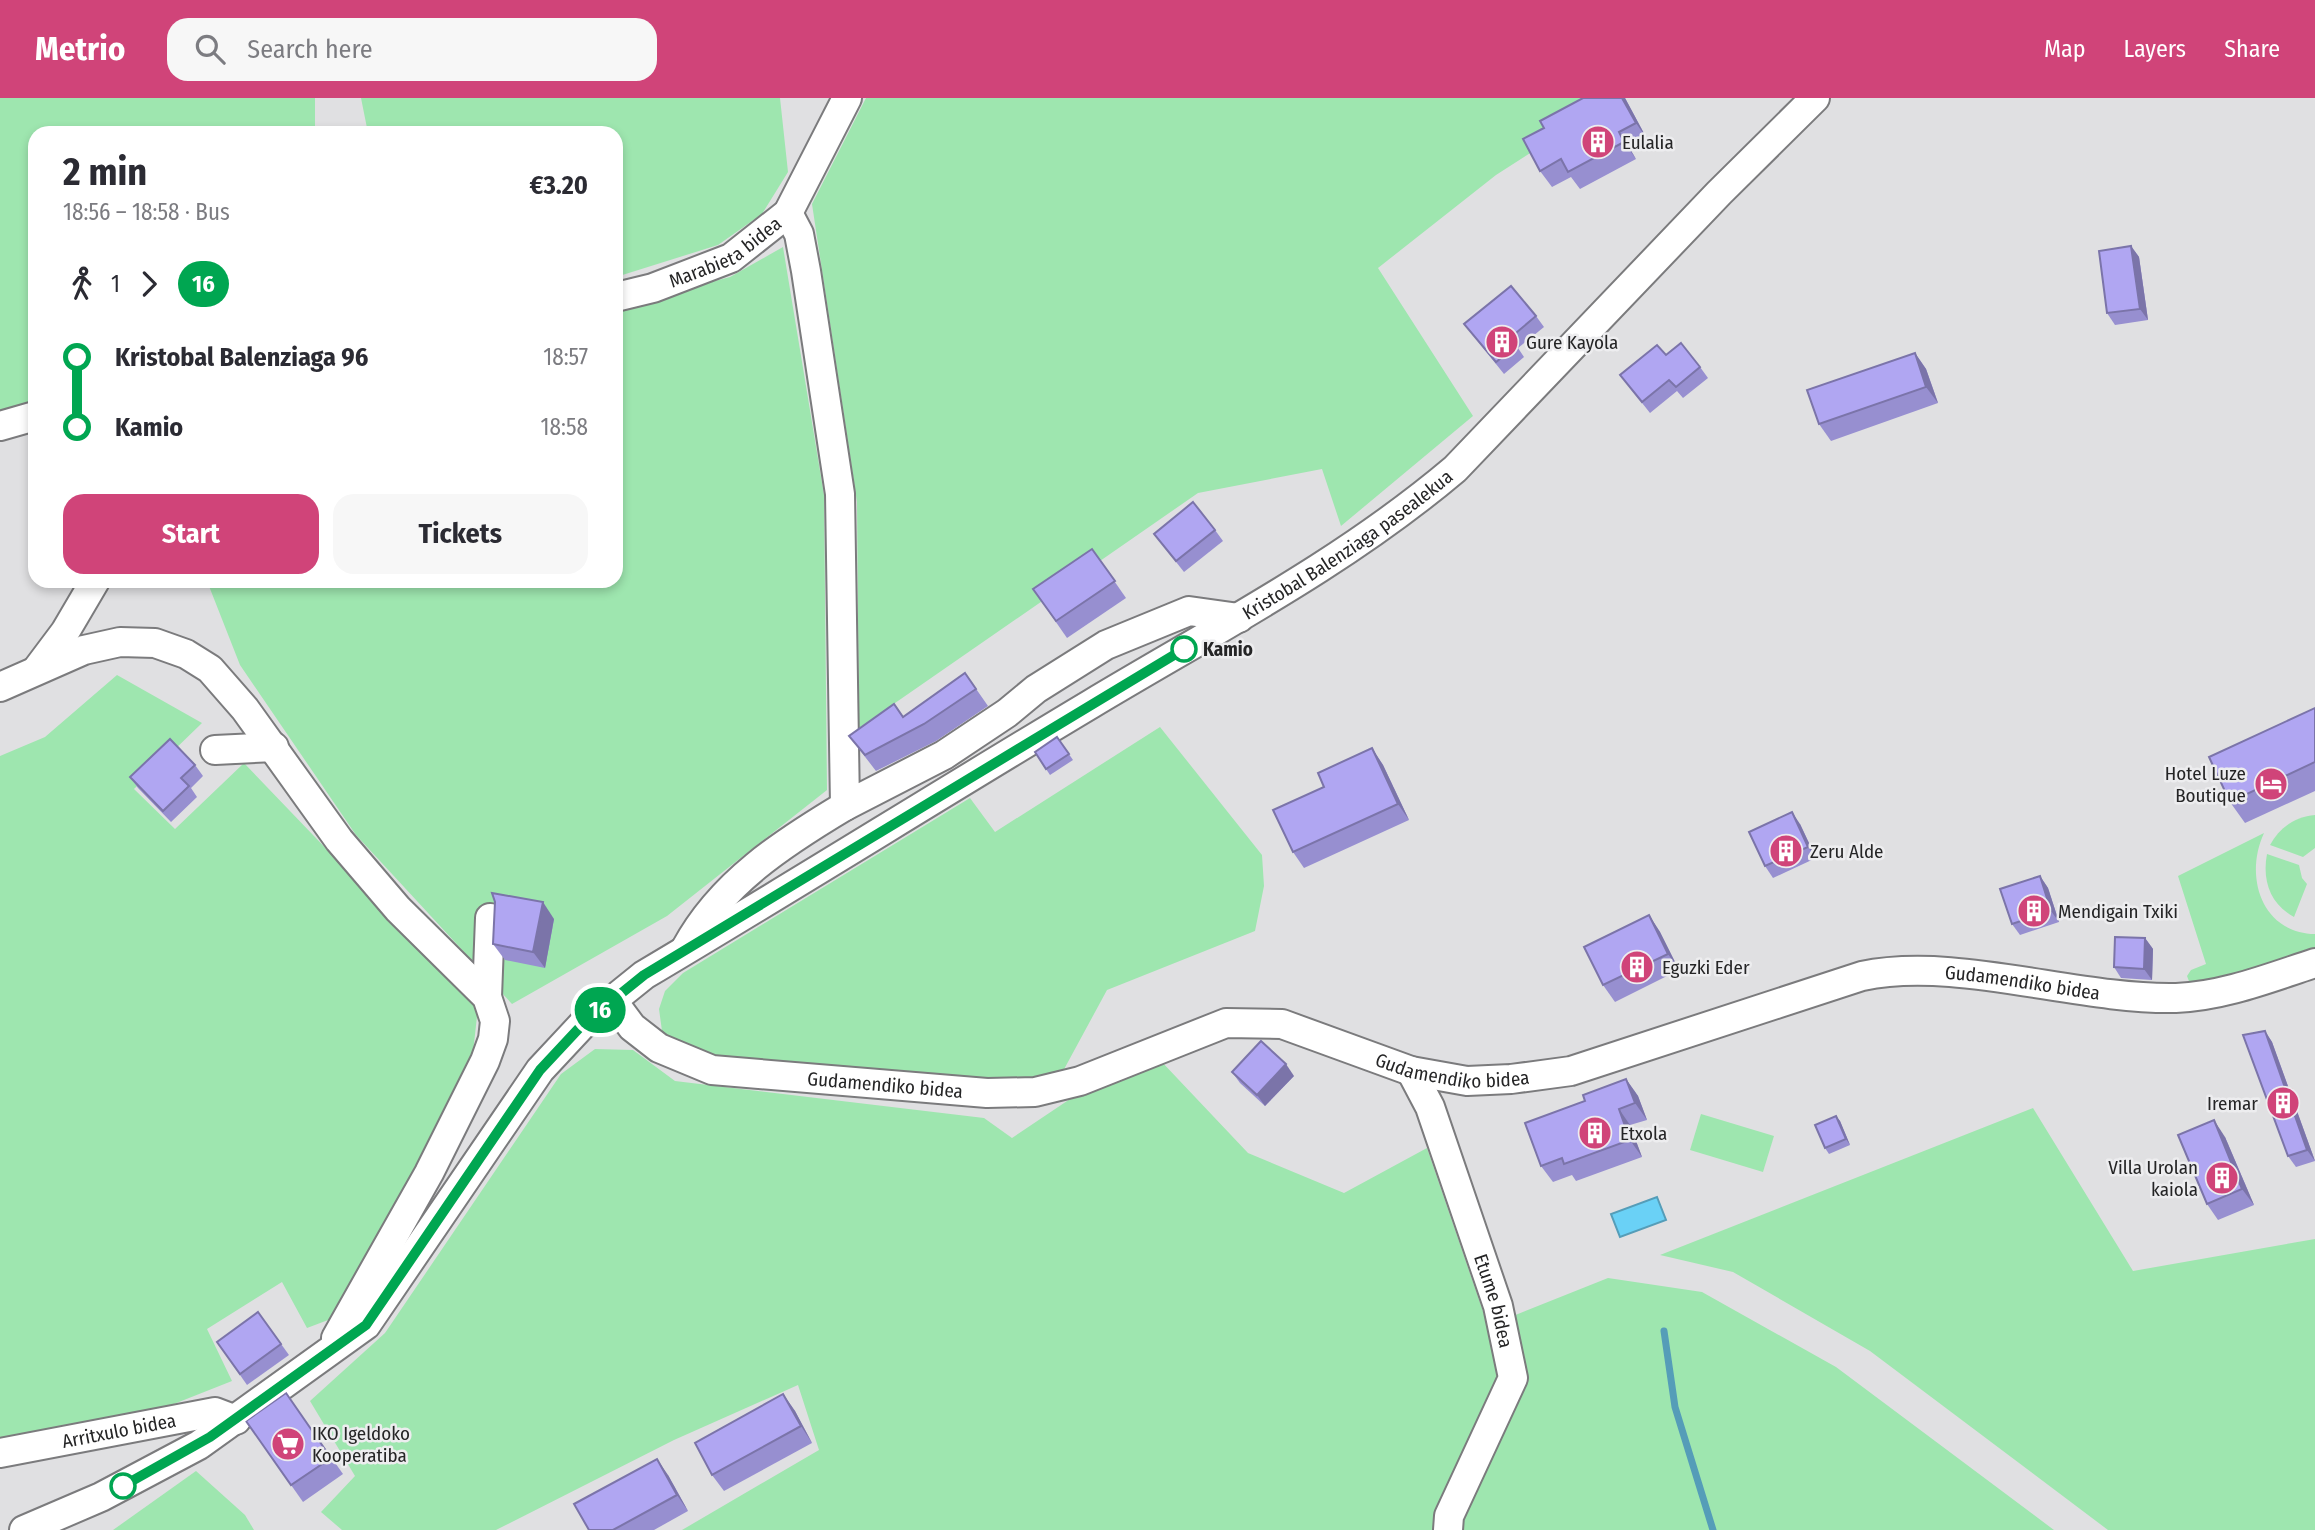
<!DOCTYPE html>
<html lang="en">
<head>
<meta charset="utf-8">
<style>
	:root { --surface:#fff; --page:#f7f7f7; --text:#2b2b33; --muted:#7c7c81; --accent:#d04479 }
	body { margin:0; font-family:"Fira Sans Condensed",sans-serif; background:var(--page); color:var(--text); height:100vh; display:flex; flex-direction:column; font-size:26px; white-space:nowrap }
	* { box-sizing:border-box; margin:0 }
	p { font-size:23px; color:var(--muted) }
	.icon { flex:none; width:38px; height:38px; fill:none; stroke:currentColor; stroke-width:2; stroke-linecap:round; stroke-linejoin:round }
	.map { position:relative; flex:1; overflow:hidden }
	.sheet { position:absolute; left:28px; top:28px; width:595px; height:462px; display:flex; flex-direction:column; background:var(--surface); border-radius:21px; box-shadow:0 4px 10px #0003 }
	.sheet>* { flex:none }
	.badge { padding:0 14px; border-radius:23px; font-size:24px; line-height:46px }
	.map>.badge { position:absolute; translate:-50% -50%; box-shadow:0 0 0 4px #fff }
	.legs { display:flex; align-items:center; gap:10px; height:77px; padding:0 35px; font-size:23px }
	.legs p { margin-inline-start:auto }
	.overview { display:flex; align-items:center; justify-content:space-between; height:119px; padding:0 35px }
	h1 { font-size:38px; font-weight:700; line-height:52px }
	.action { display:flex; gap:14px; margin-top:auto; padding:14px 35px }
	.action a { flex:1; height:80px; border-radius:21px; background:var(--accent); color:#fff; font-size:28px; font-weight:700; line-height:80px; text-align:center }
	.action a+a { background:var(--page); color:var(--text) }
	ul { padding:0 35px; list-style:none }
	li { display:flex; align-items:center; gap:24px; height:70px; font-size:26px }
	li i { display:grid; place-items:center; width:10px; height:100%; margin:0 9px; background:currentColor }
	li i::after { content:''; width:18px; height:18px; margin:-9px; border:5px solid; border-radius:50%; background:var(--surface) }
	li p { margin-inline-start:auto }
	li:first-child i { background:linear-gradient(#0000 50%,currentColor 0) }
	li:last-child i { background:linear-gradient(currentColor 50%,#0000 0) }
	header { display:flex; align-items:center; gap:42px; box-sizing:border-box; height:98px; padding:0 35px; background:var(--accent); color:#fff }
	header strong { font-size:33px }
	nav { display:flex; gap:38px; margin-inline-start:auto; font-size:24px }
	.search { width:490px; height:63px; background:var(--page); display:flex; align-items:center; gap:18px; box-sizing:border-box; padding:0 24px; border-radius:21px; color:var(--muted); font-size:26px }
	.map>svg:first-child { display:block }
	.green { fill:#9ee6af }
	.water { fill:#6ad1f6; stroke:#559db8; stroke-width:2 }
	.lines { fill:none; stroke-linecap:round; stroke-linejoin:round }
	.stream { stroke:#559db8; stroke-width:7 }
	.minor-casing { stroke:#7b7b7d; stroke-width:32 }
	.minor { stroke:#fff; stroke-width:28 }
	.wall { fill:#978fd0 }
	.shaded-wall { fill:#7b74a9 }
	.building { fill:#b0a6f2; stroke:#7b74a9; stroke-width:2 }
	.line-1-casing { stroke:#fff; stroke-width:16 }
	.line-1 { stroke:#00a651; stroke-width:10 }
	.stop-1-dot { fill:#fff; stroke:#00a651; stroke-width:3.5 }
	.labels { text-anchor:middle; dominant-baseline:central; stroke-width:5; stroke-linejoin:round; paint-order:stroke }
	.poi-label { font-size:19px; fill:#252526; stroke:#ededef; text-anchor:start }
	.street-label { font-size:19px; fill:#252526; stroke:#ededef }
	.stop-label { font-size:19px; font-weight:bold; fill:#252526; stroke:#ededef; text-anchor:start }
</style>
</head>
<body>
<header>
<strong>Metrio</strong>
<div class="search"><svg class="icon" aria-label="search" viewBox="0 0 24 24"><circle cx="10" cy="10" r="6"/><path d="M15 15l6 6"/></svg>Search here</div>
<nav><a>Map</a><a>Layers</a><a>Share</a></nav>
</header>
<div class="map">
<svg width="2315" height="1432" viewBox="0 0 2315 1432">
	<rect width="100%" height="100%" fill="#e0e0e2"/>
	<g class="green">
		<polygon points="0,0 315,0 315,35 35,35 35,307 0,317"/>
		<polygon points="361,0 780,0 788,74 762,116 718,147 616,179 616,35 368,35"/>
		<polygon points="866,0 1616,0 1496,77 1378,170 1473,318 1341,428 1322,371 1198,395 859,630 857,404 812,106"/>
		<polygon points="783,149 824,397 827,692 667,818 512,906 356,737 240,567 207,483 616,483 616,209 730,179"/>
		<polygon points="117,577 202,625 134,691 175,731 244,665 478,909 473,955 431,1048 336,1219 307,1230 282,1184 207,1231 232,1283 146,1317 0,1343 0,658 45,639"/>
		<polygon points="1160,629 1262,757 1264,788 1255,833 1107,892 1062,975 1030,983 977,984 722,962 673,946 662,933 659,911 665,893 683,875 970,700 995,734"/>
		<path d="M2315,717v33l-12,9 -33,-12c10,-18 25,-28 45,-30z"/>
		<path d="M2264,735c-20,43 -3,100 51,101v15l-107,35h-18l-3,-8 4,-6 15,-6 -28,-88z"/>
		<path d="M2267,756l32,11 3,13 5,6 -13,33c-24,-13 -32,-37 -27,-63z"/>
		<polygon points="595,951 633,952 675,983 984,1020 1012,1040 1076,997 1160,962 1248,1055 1344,1095 1427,1050 1488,1228 1608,1180 1702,1194 1836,1269 2054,1432 682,1432 819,1352 798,1287 674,1342 496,1432 342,1432 321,1414 355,1378 310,1303 385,1235 561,976"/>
		<polygon points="2033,1010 2133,1173 2315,1141 2315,1432 2108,1432 1870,1253 1733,1174 1660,1157"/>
		<polygon points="1701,1016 1774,1038 1763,1074 1690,1052"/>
		<polygon points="196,1373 245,1417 254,1432 113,1432"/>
	</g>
	<polygon class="water" points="1657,1099 1666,1122 1620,1139 1611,1116"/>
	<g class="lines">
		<polyline class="stream" points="1664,1233 1675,1309 1713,1432"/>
		<defs>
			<g id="minor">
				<polyline points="788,115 799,136 806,173 840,396 845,708 944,657 1007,615 1036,591 1106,547 1189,513 1239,520"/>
				<path id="s1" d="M616,199l37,-9 78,-30 57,-45 59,-115"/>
				<polyline points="0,328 35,318"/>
				<polyline points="38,570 65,534 95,483"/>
				<polyline points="0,589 84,552 120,544 155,545 186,556 210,571 245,611 339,742 398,811 487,899 495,923 493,941 485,963 429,1075 336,1240"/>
				<polyline points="215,652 274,649"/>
				<path d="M686,850c35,-65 97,-105 159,-142"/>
				<polyline points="487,899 490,820"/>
				<path id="s2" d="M612,902l20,27 27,21 53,22 275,23 48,-1 45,-11 146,-58 56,1 129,47 56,10 44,-2 60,-8 291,-95c95,-20 214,24 314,22 48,-2 93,-20 139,-35"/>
				<path id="s3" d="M1411,973l19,36 68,199 15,72 -64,138 -1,14"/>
				<path id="s4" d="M0,1355l215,-41 21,8"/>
				<path id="s5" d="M24,1432l77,-33 98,-52 167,-120 174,-255 42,-45 62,-50c150,-89 298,-182 447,-271 125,-75 253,-141 364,-235l264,-276 96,-95"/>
			</g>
		</defs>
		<use href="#minor" class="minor-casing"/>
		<use href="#minor" class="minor"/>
	</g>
	<g class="wall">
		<polygon points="1583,0 1625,0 1647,41 1630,51 1636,61 1580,91 1571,79 1552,89 1540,73 1544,30"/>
		<polygon points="2131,148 2139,159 2148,222 2115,227 2107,215"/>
		<polygon points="1536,218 1544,229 1518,250 1524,259 1504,276 1464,226"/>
		<polygon points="1915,255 1926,271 1938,305 1831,343 1819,326"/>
		<polygon points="1666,257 1700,269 1708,280 1683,300 1677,293 1650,315 1620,277"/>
		<polygon points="1215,432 1223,443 1184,474 1154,436"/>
		<polygon points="1092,451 1126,500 1067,540 1033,491"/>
		<polygon points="965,575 988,608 936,643 876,673 849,638 903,619"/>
		<polygon points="2315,610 2315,693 2245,725 2230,704"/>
		<polygon points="1057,639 1073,662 1050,677 1035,654"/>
		<polygon points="1372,650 1383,667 1409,722 1304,770 1293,754 1324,689"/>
		<polygon points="195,667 203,678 191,690 197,699 171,724 138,690 130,679"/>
		<polygon points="1800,726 1816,760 1773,780 1765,768"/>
		<polygon points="2040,778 2048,790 2059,824 2020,837 2012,826"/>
		<polygon points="1649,817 1660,834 1679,872 1615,904 1603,887"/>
		<polygon points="554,821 545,870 505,862 493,846"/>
		<polygon points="2145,840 2153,851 2152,882 2121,880 2114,869"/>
		<polygon points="2265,933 2272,944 2315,1063 2296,1069 2288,1058"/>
		<polygon points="1232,974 1294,978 1265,1008 1240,985"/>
		<polygon points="1626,981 1638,998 1647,1022 1630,1027 1642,1059 1576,1083 1572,1077 1553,1084 1541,1068 1585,1003"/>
		<polygon points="1836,1018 1840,1023 1850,1047 1829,1056 1825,1050"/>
		<polygon points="2225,1039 2254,1107 2218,1122 2207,1106"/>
		<polygon points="258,1214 289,1257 247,1287 217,1244"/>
		<polygon points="286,1295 343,1376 303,1404 246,1323"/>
		<polygon points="783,1296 795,1313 812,1345 724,1393 712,1377"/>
		<polygon points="668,1377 688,1413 654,1432 589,1432"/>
	</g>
	<g class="shaded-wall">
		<polygon points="1622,0 1625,0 1647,41 1636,25"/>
		<polygon points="1619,34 1630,51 1636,61 1624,44"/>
		<polygon points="2131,148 2139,159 2148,222 2140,211"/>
		<polygon points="1915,255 1926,271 1938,305 1926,289"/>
		<polygon points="1372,650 1383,667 1409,722 1398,706"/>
		<polygon points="1792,714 1800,726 1816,760 1808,749"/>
		<polygon points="2040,778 2048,790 2059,824 2051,813"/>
		<polygon points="543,804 554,821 545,870 533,854"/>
		<polygon points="1649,817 1660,834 1679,872 1668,856"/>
		<polygon points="2145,840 2153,851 2152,882 2144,871"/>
		<polygon points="2265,933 2272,944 2315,1063 2307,1052"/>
		<polygon points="1286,966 1294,978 1265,1008 1257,997"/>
		<polygon points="1626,981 1638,998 1647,1022 1635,1005"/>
		<polygon points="1619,1011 1630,1027 1642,1059 1630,1042"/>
		<polygon points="1836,1018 1840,1023 1850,1047 1846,1041"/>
		<polygon points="2214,1022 2225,1039 2254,1107 2242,1091"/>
		<polygon points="783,1296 795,1313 812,1345 801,1328"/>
		<polygon points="657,1361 668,1377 688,1413 677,1397"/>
	</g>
	<g class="building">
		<polygon points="1583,0 1622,0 1636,25 1619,34 1624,44 1568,74 1561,61 1540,73 1523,41 1544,30 1540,23"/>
		<polygon points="2131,148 2140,211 2107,215 2099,153"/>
		<polygon points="1511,188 1536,218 1510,240 1516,248 1496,264 1464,226"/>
		<polygon points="1681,245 1700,269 1676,289 1669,282 1642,304 1620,277 1657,247 1666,257"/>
		<polygon points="1915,255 1926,289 1819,326 1807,292"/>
		<polygon points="1193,404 1215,432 1176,463 1154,436"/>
		<polygon points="1092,451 1115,483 1056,523 1033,491"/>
		<polygon points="965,575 976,591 924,626 865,657 849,638 894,606 903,619"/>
		<polygon points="2315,610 2315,664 2230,704 2209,659"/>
		<polygon points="1057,639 1069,656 1046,671 1035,654"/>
		<polygon points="170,641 195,667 181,680 189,688 163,713 130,679"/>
		<polygon points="1372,650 1398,706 1293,754 1273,712 1324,689 1318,675"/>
		<polygon points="1792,714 1808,749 1765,768 1749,734"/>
		<polygon points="2040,778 2051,813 2012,826 2000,791"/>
		<polygon points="492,795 543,804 533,854 493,846 495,804"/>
		<polygon points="1649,817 1668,856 1603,887 1584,849"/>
		<polygon points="2115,839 2145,840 2144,871 2114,869"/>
		<polygon points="2265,933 2307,1052 2288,1058 2243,937"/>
		<polygon points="1261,943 1286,966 1257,997 1232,974"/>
		<polygon points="1626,981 1635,1005 1619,1011 1630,1042 1564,1066 1562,1060 1541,1068 1525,1025 1585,1003 1583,997"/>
		<polygon points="1836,1018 1846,1041 1825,1050 1815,1027"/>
		<polygon points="2214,1022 2242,1091 2207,1106 2178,1037"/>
		<polygon points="258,1214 281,1246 240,1276 217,1244"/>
		<polygon points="286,1295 331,1360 291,1387 246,1323"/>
		<polygon points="783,1296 801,1328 712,1377 695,1345"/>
		<polygon points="657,1361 677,1397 613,1432 589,1432 574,1406"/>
	</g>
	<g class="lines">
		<defs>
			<polyline id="line-1" points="123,1388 210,1339 366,1227 540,972 582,927 644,877 1184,551"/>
		</defs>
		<use href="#line-1" class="line-1-casing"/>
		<use href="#line-1" class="line-1"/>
	</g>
	<defs>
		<symbol id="building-disc" viewBox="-11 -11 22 22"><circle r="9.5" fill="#d04479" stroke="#ededef"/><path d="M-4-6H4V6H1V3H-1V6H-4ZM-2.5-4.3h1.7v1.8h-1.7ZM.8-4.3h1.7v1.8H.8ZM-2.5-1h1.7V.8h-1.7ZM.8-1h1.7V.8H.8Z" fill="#fff"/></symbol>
		<symbol id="hotel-disc" viewBox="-11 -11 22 22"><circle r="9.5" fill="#d04479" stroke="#ededef"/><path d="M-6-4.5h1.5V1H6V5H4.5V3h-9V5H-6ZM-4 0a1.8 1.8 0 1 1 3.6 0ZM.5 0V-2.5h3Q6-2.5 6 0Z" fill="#fff"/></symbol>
		<symbol id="supermarket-disc" viewBox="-11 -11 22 22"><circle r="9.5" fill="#d04479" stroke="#ededef"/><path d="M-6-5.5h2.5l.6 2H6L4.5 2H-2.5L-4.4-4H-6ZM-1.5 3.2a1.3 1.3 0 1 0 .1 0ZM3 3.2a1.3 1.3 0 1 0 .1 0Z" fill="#fff"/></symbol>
	</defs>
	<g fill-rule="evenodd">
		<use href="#building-disc" x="1579" y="25" width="38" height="38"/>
		<use href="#building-disc" x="1483" y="225" width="38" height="38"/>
		<use href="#hotel-disc" x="2252" y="667" width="38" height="38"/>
		<use href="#building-disc" x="1767" y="734" width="38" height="38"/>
		<use href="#building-disc" x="2015" y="794" width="38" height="38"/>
		<use href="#building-disc" x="1618" y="850" width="38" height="38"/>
		<use href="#building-disc" x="2264" y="986" width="38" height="38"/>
		<use href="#building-disc" x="1576" y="1016" width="38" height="38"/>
		<use href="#building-disc" x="2203" y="1061" width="38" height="38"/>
		<use href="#supermarket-disc" x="269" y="1327" width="38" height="38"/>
	</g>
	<g class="stop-1-dot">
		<circle cx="1184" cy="551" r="12"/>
		<circle cx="123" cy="1388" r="12"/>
	</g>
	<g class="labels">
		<g class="poi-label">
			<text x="1622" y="44">Eulalia</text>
			<text x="1526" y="244">Gure Kayola</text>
			<text x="2246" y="675" text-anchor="end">Hotel Luze<tspan x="2246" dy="22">Boutique</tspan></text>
			<text x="1810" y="753">Zeru Alde</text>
			<text x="2058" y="813">Mendigain Txiki</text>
			<text x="1662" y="869">Eguzki Eder</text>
			<text x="2258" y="1005" text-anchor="end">Iremar</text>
			<text x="1620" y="1035">Etxola</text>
			<text x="2198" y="1069" text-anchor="end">Villa Urolan<tspan x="2198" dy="22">kaiola</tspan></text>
			<text x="312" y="1335">IKO Igeldoko<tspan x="312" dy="22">Kooperatiba</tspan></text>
		</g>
		<g class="street-label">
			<text stroke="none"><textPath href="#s1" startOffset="119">Marabieta bidea</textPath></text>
			<text stroke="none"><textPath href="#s5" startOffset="1675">Kristobal Balenziaga pasealekua</textPath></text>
			<text stroke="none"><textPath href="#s2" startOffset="1475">Gudamendiko bidea</textPath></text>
			<text stroke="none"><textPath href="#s2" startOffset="887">Gudamendiko bidea</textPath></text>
			<text stroke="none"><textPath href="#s2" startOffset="299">Gudamendiko bidea</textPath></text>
			<text stroke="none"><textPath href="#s3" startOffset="245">Etume bidea</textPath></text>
			<text stroke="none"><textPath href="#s4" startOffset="121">Arritxulo bidea</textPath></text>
		</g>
		<g class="stop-label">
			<text x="1203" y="551">Kamio</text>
		</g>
	</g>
</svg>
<b class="badge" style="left:600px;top:912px;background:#00a651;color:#fff">16</b>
<section class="sheet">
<div class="overview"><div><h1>2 min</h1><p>18:56 – 18:58 · Bus</p></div><b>€3.20</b></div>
<div class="legs"><svg class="icon" aria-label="walk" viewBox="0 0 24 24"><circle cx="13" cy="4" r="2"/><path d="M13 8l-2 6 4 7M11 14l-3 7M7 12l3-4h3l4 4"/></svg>1<svg class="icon" aria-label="forward" viewBox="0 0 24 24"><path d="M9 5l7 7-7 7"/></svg><b class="badge" style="background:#00a651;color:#fff">16</b></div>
<ul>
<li><i style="color:#00a651"></i><b>Kristobal Balenziaga 96</b><p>18:57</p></li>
<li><i style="color:#00a651"></i><b>Kamio</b><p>18:58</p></li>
</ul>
<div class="action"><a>Start</a><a>Tickets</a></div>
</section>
</div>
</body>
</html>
